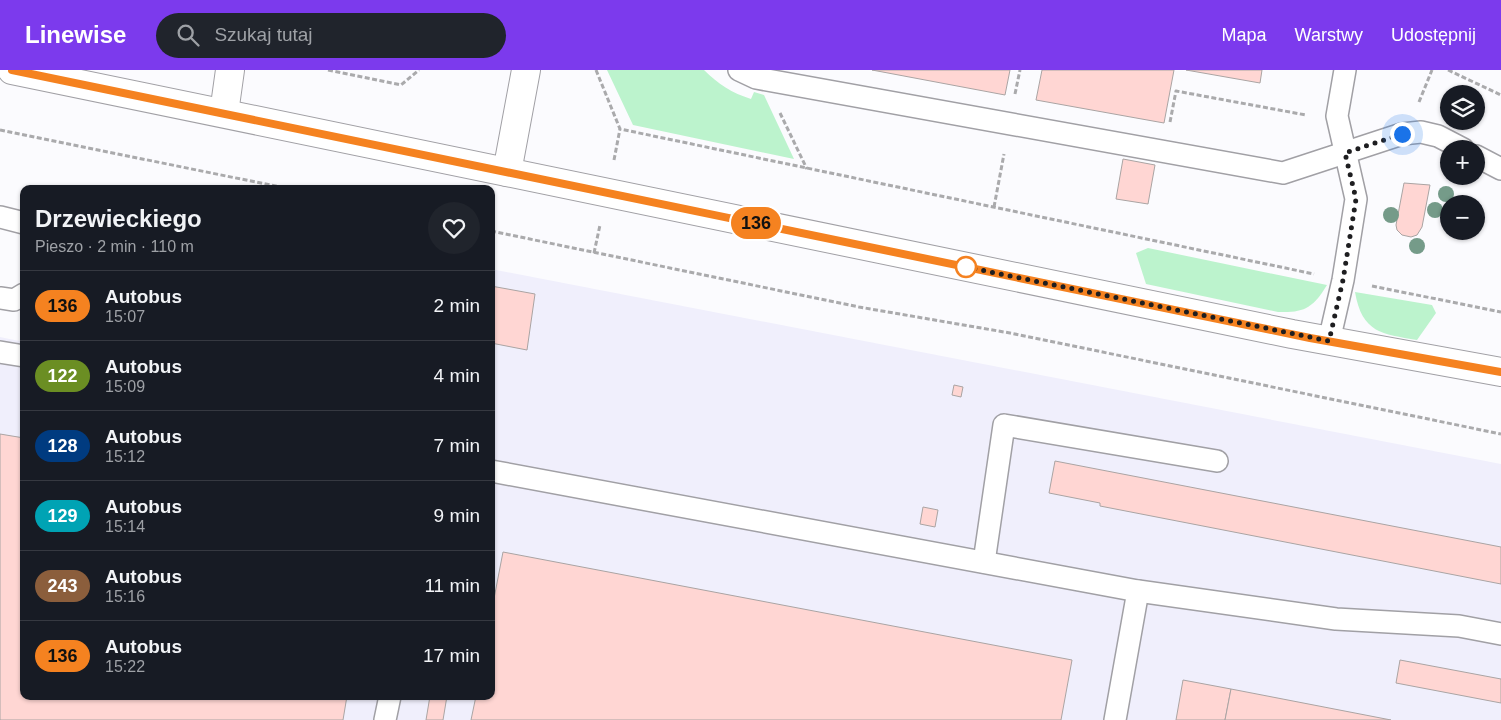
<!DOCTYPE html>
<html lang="pl">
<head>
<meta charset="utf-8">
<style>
	:root { --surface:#171b24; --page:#20242c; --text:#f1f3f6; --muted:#9ea1a6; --line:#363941; --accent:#7c3aed }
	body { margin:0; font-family:Helvetica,sans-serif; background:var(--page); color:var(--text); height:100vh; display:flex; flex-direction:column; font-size:19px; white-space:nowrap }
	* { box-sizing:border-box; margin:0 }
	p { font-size:16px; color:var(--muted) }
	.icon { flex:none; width:28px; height:28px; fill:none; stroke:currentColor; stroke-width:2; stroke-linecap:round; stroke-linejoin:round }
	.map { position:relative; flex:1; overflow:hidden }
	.drawer { position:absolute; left:20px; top:115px; width:475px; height:515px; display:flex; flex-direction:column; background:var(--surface); border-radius:10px; box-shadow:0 1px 4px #0004 }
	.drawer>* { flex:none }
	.badge { padding:0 10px; border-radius:16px; font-size:18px; line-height:32px }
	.fabs { position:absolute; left:1440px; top:15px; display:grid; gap:10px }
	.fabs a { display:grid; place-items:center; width:45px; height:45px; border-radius:50%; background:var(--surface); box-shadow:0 1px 4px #0004; font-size:25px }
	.you { position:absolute; width:25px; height:25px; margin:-12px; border:4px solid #fff; border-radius:50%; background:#1a73e8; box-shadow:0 0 0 8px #1a73e833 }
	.map>.badge { position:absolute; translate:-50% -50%; box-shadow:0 0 0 2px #fff }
	.round { display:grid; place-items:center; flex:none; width:52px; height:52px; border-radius:26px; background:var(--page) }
	.headline { display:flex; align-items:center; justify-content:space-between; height:85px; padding:0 15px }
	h1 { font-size:24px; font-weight:800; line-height:38px }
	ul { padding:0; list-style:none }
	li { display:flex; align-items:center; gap:15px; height:70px; padding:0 15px; border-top:1px solid var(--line) }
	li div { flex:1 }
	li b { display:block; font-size:19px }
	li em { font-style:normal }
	li .badge { min-width:55px; font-weight:700; text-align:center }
	header { display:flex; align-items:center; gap:30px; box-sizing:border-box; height:70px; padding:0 25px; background:var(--accent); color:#fff }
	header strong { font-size:24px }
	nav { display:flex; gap:28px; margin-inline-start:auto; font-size:18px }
	.search { width:350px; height:45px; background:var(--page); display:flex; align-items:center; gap:12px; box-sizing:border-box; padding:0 18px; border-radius:28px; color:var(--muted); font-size:19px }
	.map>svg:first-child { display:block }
	.built { fill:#f0effc }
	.green { fill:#bcf3cd }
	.building { fill:#ffd6d3; stroke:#aaa4a3 }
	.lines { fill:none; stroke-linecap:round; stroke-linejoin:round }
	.lane-casing { stroke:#a1a0a5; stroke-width:24 }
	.street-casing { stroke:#a1a0a5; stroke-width:30 }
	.secondary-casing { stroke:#a1a0a5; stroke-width:30 }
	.path { stroke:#aaaaac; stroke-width:3; stroke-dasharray:5 2.5; stroke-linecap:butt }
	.lane { stroke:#fff; stroke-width:21 }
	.street { stroke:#fff; stroke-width:28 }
	.secondary { stroke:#fff; stroke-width:28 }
	.tree { fill:#759b89 }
	.line-casing { stroke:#fff; stroke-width:11 }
	.line { stroke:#f58220; stroke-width:8 }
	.walk { stroke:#1e1e20; stroke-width:5; stroke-dasharray:0 9 }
	.stop-dot { fill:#fff; stroke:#f58220; stroke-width:2.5 }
</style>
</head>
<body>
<header>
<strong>Linewise</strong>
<div class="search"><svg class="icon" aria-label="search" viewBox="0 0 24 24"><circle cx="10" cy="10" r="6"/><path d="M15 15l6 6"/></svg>Szukaj tutaj</div>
<nav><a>Mapa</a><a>Warstwy</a><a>Udostępnij</a></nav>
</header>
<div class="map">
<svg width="1501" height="650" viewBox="0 0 1501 650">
	<rect width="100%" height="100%" fill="#fbfbfe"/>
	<polygon class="built" points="491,199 1501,394 1501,650 0,650 0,267 24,272 24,626 491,626"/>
	<g class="green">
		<path d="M607,0h97c14,14 28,23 47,29l3,-7 10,3 30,64 -161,-34z"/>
		<path d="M1148,178l179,37c-14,23 -23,28 -49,27l-132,-28 -10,-31z"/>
		<path d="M1355,222l77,13 4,8 -19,27c-35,-6 -55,-7 -62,-48z"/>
	</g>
	<g class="building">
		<polygon points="872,0 1010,0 1005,25"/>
		<polygon points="1042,0 1174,0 1164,53 1036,30"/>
		<polygon points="1186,0 1262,0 1260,13"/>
		<polygon points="1123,89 1155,95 1148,134 1116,129"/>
		<polygon points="1404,113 1430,115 1422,157 1417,165 1411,167 1402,165 1397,160 1396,155"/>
		<polygon points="491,216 535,224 527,280 491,273"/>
		<polygon points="954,315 963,317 961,327 952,325"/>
		<polygon points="0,364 24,368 24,626 347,626 343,650 0,650"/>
		<polygon points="1055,391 1501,477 1501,514 1100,436 1100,433 1049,423"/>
		<polygon points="923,437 938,440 935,457 920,454"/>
		<polygon points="503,482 1072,590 1061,650 471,650 476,626 491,626 491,544"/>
		<polygon points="1400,590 1501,609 1501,633 1396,613"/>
		<polygon points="1183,610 1231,619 1225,650 1176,650"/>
		<polygon points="1231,619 1391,650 1225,650"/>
		<polygon points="430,626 447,626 443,650 426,650"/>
	</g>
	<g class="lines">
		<defs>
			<g id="lane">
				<polyline points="739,0 756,8 1283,103 1402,64 1421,62 1438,66 1463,79"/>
				<polyline points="1476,86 1501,99"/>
				<polyline points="0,147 24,153"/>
				<polyline points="0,228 14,230 24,224"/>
				<polyline points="1329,271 1343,210 1356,129 1337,46 1345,0"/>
				<polyline points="0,282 24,286"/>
				<polyline points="491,401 1138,521 1336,549 1459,556 1501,564"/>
				<polyline points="984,492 1004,355 1217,391"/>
				<polyline points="385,650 390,626"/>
				<polyline points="1115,650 1138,521"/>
			</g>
			<g id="street">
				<polyline points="224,43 230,0"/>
				<polyline points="507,102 526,0"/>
			</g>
			<polyline id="secondary" points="12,0 1292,264 1501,302"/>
		</defs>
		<use href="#lane" class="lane-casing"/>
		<use href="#street" class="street-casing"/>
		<use href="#secondary" class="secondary-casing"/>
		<g class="path">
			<polyline points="328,0 401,15 419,0"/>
			<polyline points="596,0 620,59 1314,204"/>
			<polyline points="1448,0 1501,25"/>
			<polyline points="1015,24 1020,0"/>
			<polyline points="1419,32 1432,0"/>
			<polyline points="780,43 807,99"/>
			<polyline points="1170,52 1176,21 1306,45"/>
			<polyline points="0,60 290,119"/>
			<polyline points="614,90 620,59"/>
			<polyline points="994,137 1004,84"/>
			<polyline points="491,161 859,237 1010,263 1501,364"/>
			<polyline points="594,183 600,155"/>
			<polyline points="1372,216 1501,242"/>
		</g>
		<use href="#lane" class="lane"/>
		<use href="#street" class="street"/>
		<use href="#secondary" class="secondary"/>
	</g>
	<g class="tree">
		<circle cx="1446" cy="124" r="8"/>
		<circle cx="1435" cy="140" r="8"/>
		<circle cx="1391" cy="145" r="8"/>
		<circle cx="1417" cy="176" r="8"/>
	</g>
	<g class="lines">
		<defs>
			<polyline id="line" points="12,0 1310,268 1501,302"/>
		</defs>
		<use href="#line" class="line-casing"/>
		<use href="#line" class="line"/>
		<polyline class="walk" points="966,197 1329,271 1343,210 1356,129 1345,83 1402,64"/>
	</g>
	<circle class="stop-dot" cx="966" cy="197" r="10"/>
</svg>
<div class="fabs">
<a><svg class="icon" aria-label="layers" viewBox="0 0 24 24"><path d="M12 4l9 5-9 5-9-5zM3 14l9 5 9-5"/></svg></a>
<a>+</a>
<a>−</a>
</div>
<div class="you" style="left:1402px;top:64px"></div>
<b class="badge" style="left:756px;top:153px;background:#f58220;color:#111">136</b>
<section class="drawer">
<div class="headline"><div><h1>Drzewieckiego</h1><p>Pieszo · 2 min · 110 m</p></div><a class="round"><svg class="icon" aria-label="heart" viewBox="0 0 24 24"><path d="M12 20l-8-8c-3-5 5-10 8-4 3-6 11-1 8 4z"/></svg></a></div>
<ul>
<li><span class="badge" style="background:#f58220;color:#111">136</span><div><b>Autobus</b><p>15:07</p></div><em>2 min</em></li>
<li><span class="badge" style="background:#6b8e23;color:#fff">122</span><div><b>Autobus</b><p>15:09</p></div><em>4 min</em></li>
<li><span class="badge" style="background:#003b80;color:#fff">128</span><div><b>Autobus</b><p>15:12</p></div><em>7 min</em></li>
<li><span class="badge" style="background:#00a3b4;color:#fff">129</span><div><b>Autobus</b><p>15:14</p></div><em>9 min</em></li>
<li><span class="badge" style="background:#8b5e3c;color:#fff">243</span><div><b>Autobus</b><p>15:16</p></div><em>11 min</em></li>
<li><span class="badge" style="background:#f58220;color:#111">136</span><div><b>Autobus</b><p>15:22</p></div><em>17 min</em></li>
</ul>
</section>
</div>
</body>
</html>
